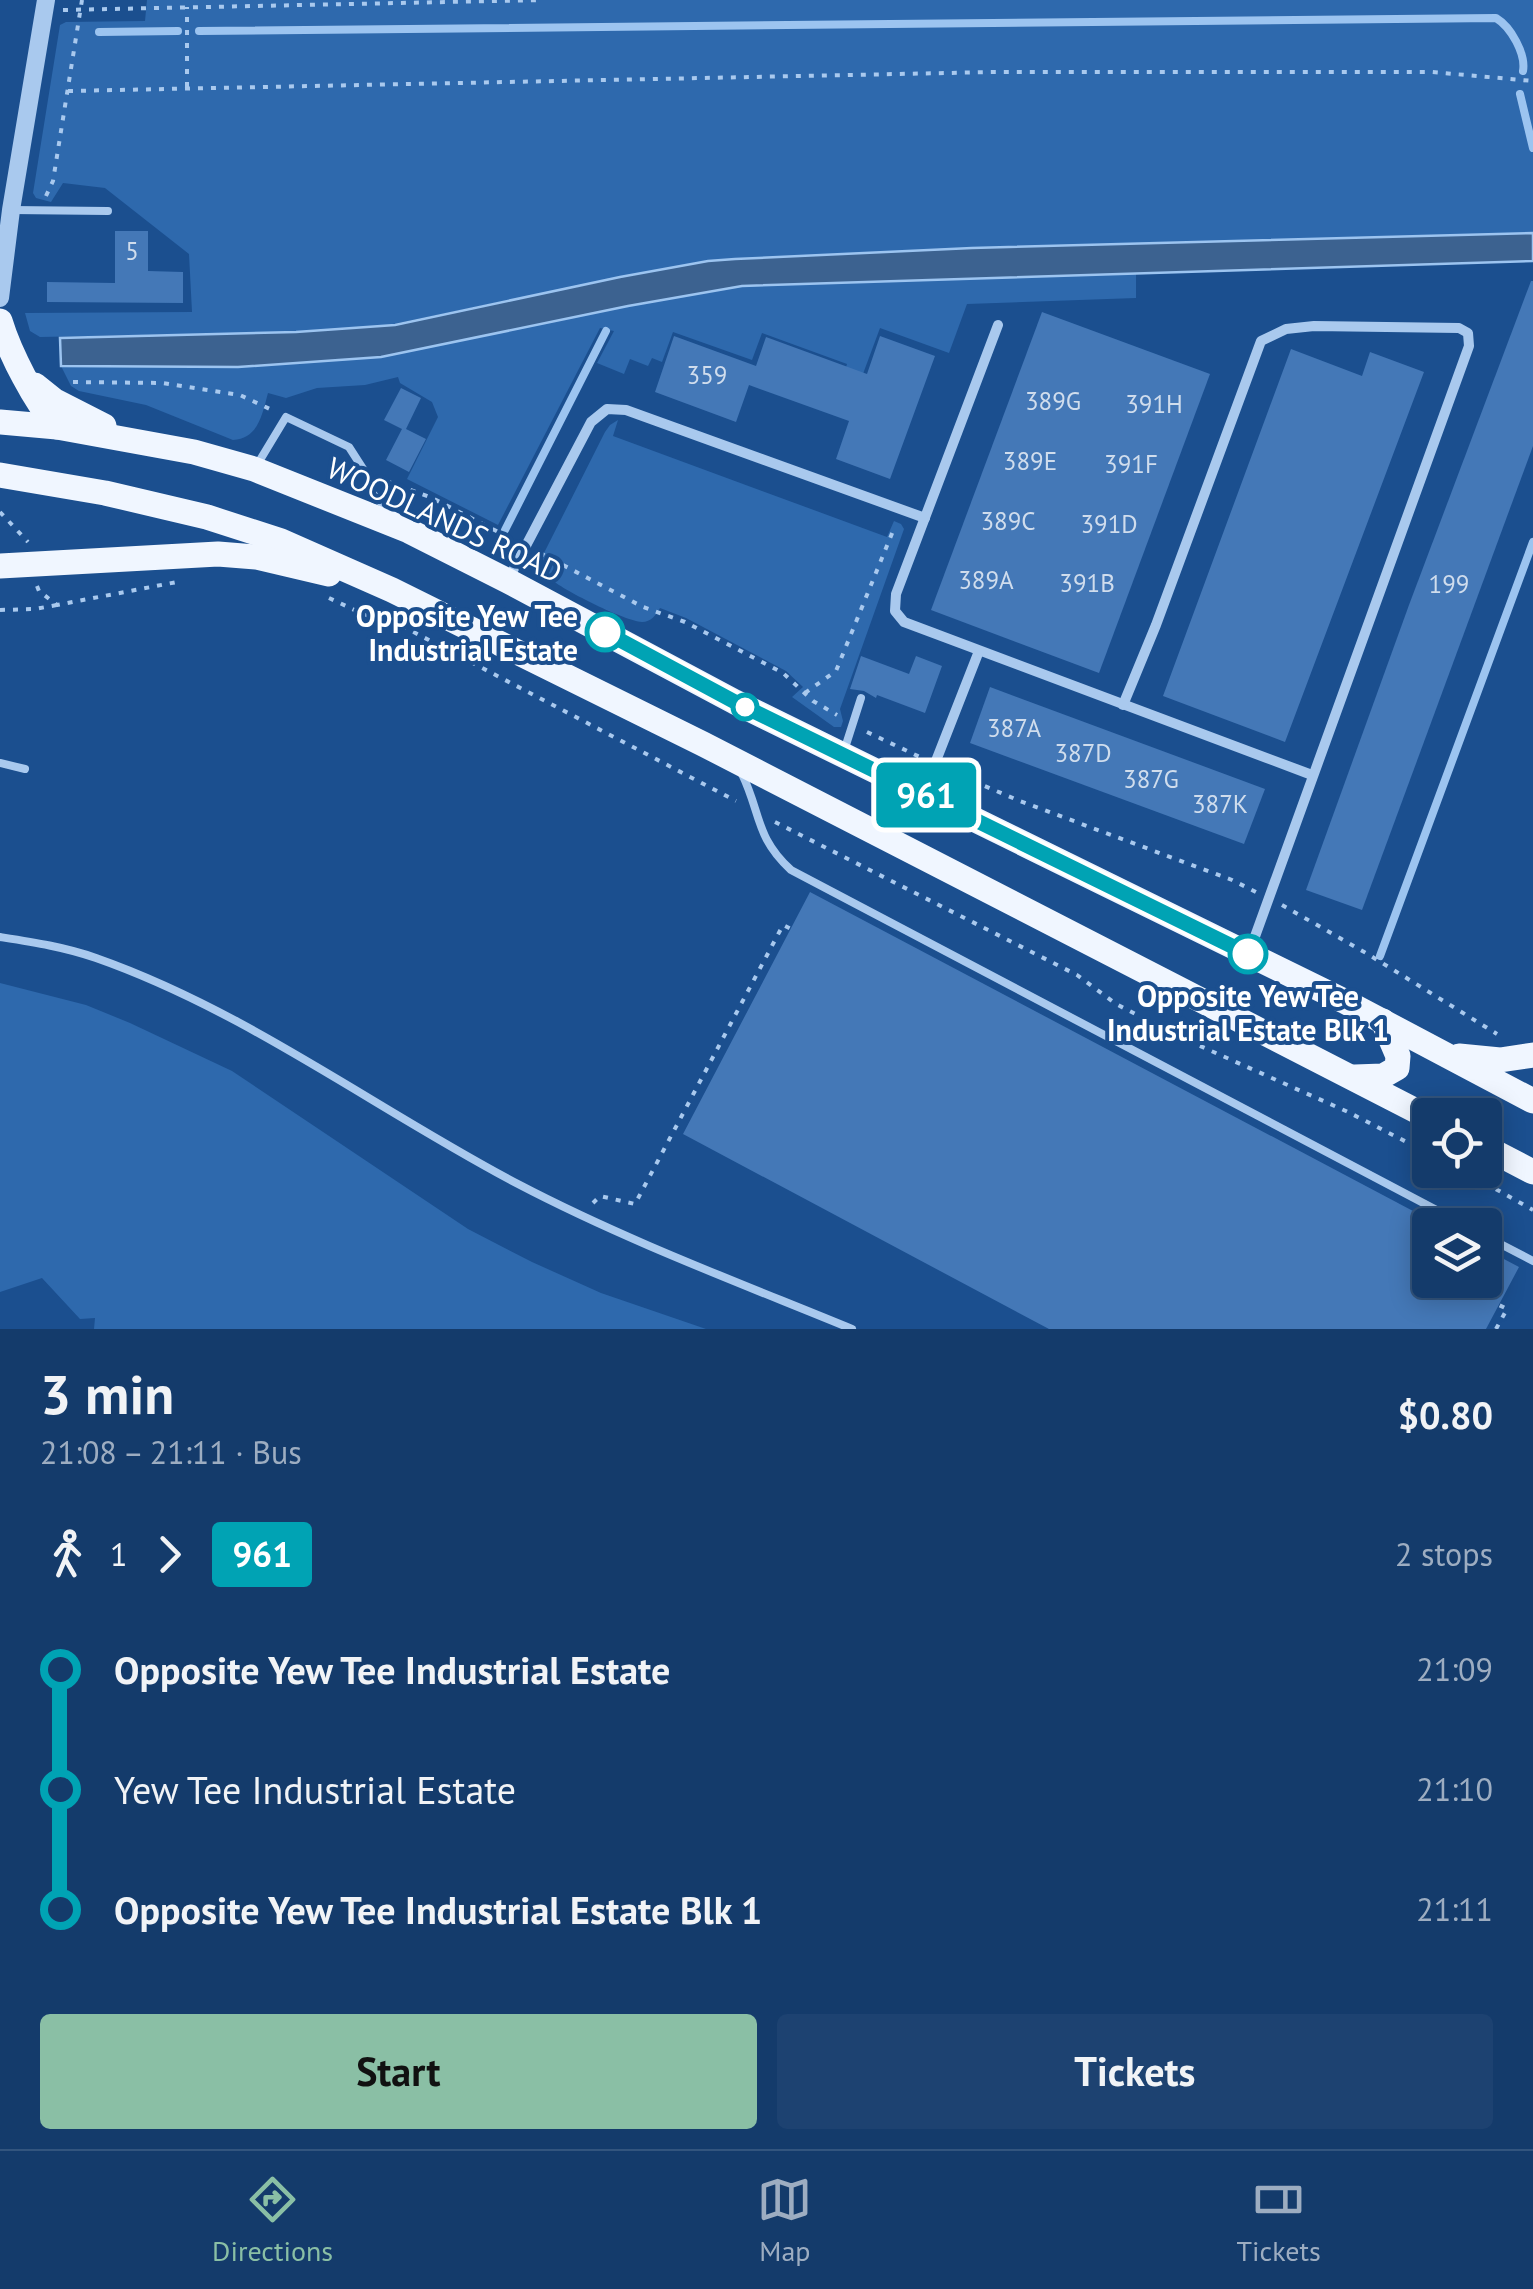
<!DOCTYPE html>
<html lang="en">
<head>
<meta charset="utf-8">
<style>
	:root { --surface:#143b6b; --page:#1d4271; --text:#f1f3f6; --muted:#9dadc1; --line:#33557e; --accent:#8abfa5 }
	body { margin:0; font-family:"PT Sans",sans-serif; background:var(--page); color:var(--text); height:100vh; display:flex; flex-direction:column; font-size:38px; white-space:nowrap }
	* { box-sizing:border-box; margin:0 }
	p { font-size:32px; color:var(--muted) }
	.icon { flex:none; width:55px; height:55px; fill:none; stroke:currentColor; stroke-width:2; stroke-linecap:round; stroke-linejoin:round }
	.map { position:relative; height:1329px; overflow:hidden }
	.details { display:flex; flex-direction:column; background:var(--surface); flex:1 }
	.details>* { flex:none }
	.badge { padding:0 20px; border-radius:8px; font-size:35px; line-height:65px }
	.tools { position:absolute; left:1412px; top:1098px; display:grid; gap:20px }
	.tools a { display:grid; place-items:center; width:90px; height:90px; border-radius:10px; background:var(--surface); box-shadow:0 5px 25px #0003,0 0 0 2px var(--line); font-size:50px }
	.map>.badge { position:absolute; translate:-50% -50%; box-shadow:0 0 0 5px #fff }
	.legs { display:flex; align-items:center; gap:15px; height:110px; padding:0 40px; font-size:32px }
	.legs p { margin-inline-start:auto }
	.head { display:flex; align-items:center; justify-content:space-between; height:170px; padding:0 40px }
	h1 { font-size:55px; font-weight:600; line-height:75px }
	.primary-button { display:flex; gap:20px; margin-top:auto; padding:20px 40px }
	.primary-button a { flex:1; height:115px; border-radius:10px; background:var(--accent); color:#111; font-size:40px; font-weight:600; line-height:115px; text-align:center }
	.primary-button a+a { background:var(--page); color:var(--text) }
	ul { padding:0 40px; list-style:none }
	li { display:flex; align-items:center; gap:35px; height:120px; font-size:38px }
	li i { display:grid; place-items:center; width:15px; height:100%; margin:0 12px; background:currentColor }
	li i::after { content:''; width:25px; height:25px; margin:-12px; border:8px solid; border-radius:50%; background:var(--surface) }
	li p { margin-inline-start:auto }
	li:first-child i { background:linear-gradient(#0000 50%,currentColor 0) }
	li:last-child i { background:linear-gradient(currentColor 50%,#0000 0) }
	.dock { display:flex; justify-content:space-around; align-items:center; height:140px; border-top:2px solid var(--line); background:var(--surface); font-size:28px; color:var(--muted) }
	.dock a { display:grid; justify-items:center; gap:5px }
	.dock .active { color:var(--accent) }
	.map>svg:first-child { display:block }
	.green { fill:#2e69ad }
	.water { fill:#3c6290; stroke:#9cc4f0; stroke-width:2.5 }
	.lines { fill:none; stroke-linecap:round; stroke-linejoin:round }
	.stream { stroke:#9cc4f0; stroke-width:8 }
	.building { fill:#4478b7 }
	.path { stroke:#a9c9ee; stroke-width:4; stroke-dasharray:5 8; stroke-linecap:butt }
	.service { stroke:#a9c9ee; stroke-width:8 }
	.minor { stroke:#a9c9ee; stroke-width:10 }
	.tertiary { stroke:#a9c9ee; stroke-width:18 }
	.primary { stroke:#f0f6ff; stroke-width:25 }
	.line-1-casing { stroke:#fff; stroke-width:22 }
	.line-1 { stroke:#00a3b4; stroke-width:15 }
	.stop-1-dot { fill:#fff; stroke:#00a3b4; stroke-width:5 }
	.labels { text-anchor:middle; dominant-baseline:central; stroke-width:8; stroke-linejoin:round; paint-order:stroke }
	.number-label { font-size:25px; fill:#d0dded }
	.street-label { font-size:30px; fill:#fff; stroke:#1b4f8f }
	.stop-label { font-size:30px; font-weight:bold; fill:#fff; stroke:#1b4f8f; text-anchor:end }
</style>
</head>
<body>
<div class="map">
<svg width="1533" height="1329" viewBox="0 0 1533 1329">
	<rect width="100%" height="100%" fill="#1b4f8f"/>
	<g class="green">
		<polygon points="147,0 1533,0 1533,233 972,248 620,277 379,327 296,332 40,337 30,331 25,313 192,312 189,254 105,188 63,183 51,202 36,198 33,193 60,25 66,22 145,21"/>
		<path d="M1136,273v25l-169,6 -18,49 -69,-25 -23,62 -16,-6 6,-20 -85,-31 -10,27 -79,-28 -11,30 -10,-4 -4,8 -18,-7 -6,15 -27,-11 17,-32 -14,-3 -102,197 -91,-46 31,-62 -6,-15 -32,-19 -2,-6 -33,8 -48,3 -31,10 -18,-5c-6,22 -10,46 -35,47l-87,-35 -67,-14 -8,-5 -10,-20 177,1 143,-10 247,-51 114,-20z"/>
		<path d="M618,420l-5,16 274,101 7,-16 7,3 3,5 -64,180 3,12 -2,6h-7l-42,-30 11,-10 -17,-16 -100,-53 -26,-10c-4,7 -9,14 -18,14 -17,-1 -77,-31 -90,-42 -8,-6 -10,-13 -11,-22l4,-7 60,-119 5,-7z"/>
		<polygon points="0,983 86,1005 130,1023 232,1071 468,1229 532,1262 601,1293 706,1329 94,1329 95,1318 80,1319 42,1278 0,1292"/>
	</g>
	<polygon class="water" points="1533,233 1533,261 742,286 628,306 381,357 238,367 61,366 60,338 296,332 395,325 620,277 708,261 735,259 972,248"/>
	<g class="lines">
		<g class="stream">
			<path d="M199,31l1297,-13c15,9 30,36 27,53"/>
			<polyline points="99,32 178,31"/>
			<polyline points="1520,94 1533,148"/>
			<polyline points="505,530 606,331"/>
			<polyline points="1380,956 1533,542"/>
		</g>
	</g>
	<g class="building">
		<polygon points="115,231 148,231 148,271 183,272 183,303 47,302 47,282 115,283"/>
		<polygon points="1531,281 1533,281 1533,446 1362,910 1306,890 1409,605"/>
		<polygon points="1042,312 1210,374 1099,673 931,610"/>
		<polygon points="674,336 756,366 766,337 867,374 880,336 935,356 890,479 836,459 849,421 749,385 736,422 655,392"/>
		<polygon points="1291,349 1362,376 1370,352 1424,372 1285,742 1163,696"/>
		<polygon points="401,388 421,398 406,429 426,439 409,472 386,460 402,429 384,420"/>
		<polygon points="861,656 909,674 916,656 942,666 925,713 877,695 876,698 864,691 850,689"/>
		<polygon points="990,687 1265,789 1244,844 970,743"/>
		<polygon points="810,892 1430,1220 1430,1280 1485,1280 1485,1249 1519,1267 1486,1329 1049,1329 683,1134"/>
	</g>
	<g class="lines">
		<g class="path">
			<polyline points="63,10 542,0"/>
			<polyline points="187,87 187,7"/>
			<polyline points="68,91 995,72 1432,72 1533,81"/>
			<polyline points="46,196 53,181 82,0"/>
			<polyline points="73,382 163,383 240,395 274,411"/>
			<polyline points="386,481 430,497 514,540"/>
			<polyline points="0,512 28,542"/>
			<polyline points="540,553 643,607 685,622 783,673 813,701 837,715"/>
			<polyline points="37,586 39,591 57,605 177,582"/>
			<polyline points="329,598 363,614 404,627 736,801"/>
			<polyline points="0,610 35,609 57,605"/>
			<polyline points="805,693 836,671 895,526"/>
			<polyline points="867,732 922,758"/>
			<polyline points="949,771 1020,801 1232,880 1256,892"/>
			<polyline points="775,822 1077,975 1116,1004 1180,1037 1348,1112 1430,1154"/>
			<polyline points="1282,905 1366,953 1497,1034"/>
			<polyline points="1462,1170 1533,1210"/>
			<polyline points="593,1203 600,1196 635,1204 783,925 791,929"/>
			<polyline points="1496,1329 1507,1309 1499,1305"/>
		</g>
		<g class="service">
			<polyline points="11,210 108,211"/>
			<polyline points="257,465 286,417 349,447 367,475 371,492 394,516"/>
			<polyline points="844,751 861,698"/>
			<polyline points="0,763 25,769"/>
			<path d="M742,774c19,39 13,63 49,96l674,355"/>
			<path d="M0,937c32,5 65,10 96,21 151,53 281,152 422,226 107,56 222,99 334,145"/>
			<polyline points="1485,1236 1533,1261"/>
		</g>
		<g class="minor">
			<polyline points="998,325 896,594 895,611 904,622 1312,775"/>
			<polyline points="509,578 591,422 607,409 626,410 925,518"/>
			<polyline points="1123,705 1156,625 1261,341 1286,329 1314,326 1459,328 1468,333 1469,346 1249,953"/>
			<polyline points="923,794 979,651"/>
		</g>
		<polyline class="tertiary" points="0,298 11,210 46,0"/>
		<g class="primary">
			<path d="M0,321c10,33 35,81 57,106"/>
			<polyline points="35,385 55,401 104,426"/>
			<polyline points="0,422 57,427 194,452 254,469 409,531 508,581 735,702 1344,1001 1533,1101"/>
			<polyline points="0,475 105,493 207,517 281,541 392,590 703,744 1430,1118"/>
			<polyline points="0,566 218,554 256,557 329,574"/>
			<polyline points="1459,1056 1500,1060 1533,1055"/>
			<polyline points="1355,1077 1383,1076 1397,1068 1398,1056 1383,1021"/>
			<polyline points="1485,1147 1533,1172"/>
		</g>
	</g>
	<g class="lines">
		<defs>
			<polyline id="line-1" points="605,632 735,702 1248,954"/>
		</defs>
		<use href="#line-1" class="line-1-casing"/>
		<use href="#line-1" class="line-1"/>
	</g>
	<g class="stop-1-dot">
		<circle cx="605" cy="632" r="18"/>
		<circle cx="745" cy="707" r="12"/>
		<circle cx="1248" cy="954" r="18"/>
	</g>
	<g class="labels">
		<g class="number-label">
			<text x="132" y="251">5</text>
			<text x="707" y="375">359</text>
			<text x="1053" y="401">389G</text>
			<text x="1154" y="404">391H</text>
			<text x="1030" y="461">389E</text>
			<text x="1131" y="464">391F</text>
			<text x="1008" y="521">389C</text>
			<text x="1109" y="524">391D</text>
			<text x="986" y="580">389A</text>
			<text x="1087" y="583">391B</text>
			<text x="1449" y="584">199</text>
			<text x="1014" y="728">387A</text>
			<text x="1083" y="753">387D</text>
			<text x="1151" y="779">387G</text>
			<text x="1220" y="804">387K</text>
		</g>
		<g class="street-label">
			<text transform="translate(445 519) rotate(25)">WOODLANDS ROAD</text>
		</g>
		<g class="stop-label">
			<text x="578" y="615">Opposite Yew Tee<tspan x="578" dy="34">Industrial Estate</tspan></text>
			<text x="1248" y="995" text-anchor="middle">Opposite Yew Tee<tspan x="1248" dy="34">Industrial Estate Blk 1</tspan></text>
		</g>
	</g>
</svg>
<div class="tools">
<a><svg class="icon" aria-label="locate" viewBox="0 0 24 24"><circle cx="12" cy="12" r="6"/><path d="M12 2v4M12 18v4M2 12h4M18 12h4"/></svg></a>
<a><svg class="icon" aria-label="layers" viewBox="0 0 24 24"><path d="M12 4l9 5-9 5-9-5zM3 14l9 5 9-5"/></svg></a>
</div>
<b class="badge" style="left:926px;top:795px;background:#00a3b4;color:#fff">961</b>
</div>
<section class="details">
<div class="head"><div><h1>3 min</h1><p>21:08 – 21:11 · Bus</p></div><b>$0.80</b></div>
<div class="legs"><svg class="icon" aria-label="walk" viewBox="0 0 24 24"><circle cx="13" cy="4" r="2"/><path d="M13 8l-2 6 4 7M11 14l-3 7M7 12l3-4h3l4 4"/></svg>1<svg class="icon" aria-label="forward" viewBox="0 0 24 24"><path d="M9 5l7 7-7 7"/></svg><b class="badge" style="background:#00a3b4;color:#fff">961</b><p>2 stops</p></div>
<ul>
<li><i style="color:#00a3b4"></i><b>Opposite Yew Tee Industrial Estate</b><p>21:09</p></li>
<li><i style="color:#00a3b4"></i><span>Yew Tee Industrial Estate</span><p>21:10</p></li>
<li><i style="color:#00a3b4"></i><b>Opposite Yew Tee Industrial Estate Blk 1</b><p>21:11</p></li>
</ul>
<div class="primary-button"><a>Start</a><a>Tickets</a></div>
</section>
<nav class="dock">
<a class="active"><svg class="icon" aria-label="directions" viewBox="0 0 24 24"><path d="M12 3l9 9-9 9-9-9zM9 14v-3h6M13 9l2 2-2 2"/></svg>Directions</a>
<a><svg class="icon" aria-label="map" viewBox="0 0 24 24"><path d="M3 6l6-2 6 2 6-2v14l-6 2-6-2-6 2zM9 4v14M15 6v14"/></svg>Map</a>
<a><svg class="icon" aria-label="tickets" viewBox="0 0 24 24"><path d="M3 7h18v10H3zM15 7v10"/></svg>Tickets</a>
</nav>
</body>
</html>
